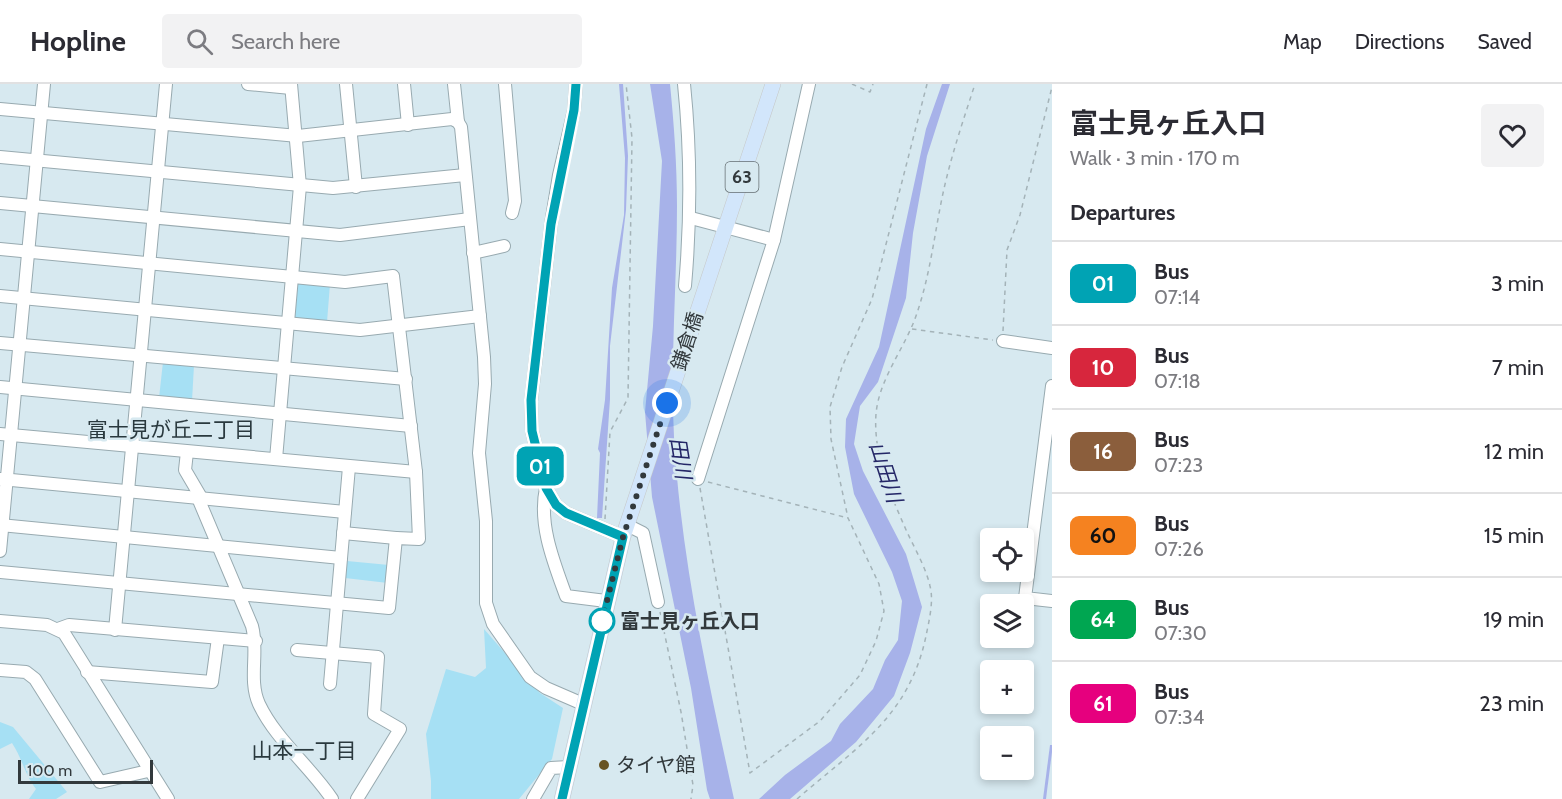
<!DOCTYPE html>
<html lang="en">
<head>
<meta charset="utf-8">
<style>
	:root { --surface:#fff; --page:#f2f2f3; --text:#2b2b33; --muted:#7c7c81; --line:#e1e1e2 }
	body { margin:0; font-family:Cabin,"Noto Sans JP",sans-serif; background:var(--page); color:var(--text); height:100vh; display:flex; flex-direction:column; font-size:22px; white-space:nowrap }
	* { box-sizing:border-box; margin:0 }
	p { font-size:20px; color:var(--muted) }
	.icon { flex:none; width:33px; height:33px; fill:none; stroke:currentColor; stroke-width:2; stroke-linecap:round; stroke-linejoin:round }
	.map { position:relative; flex:1; overflow:hidden }
	.details { display:flex; flex-direction:column; background:var(--surface); width:510px }
	.details>* { flex:none }
	.badge { padding:0 12px; border-radius:9px; font-size:21px; line-height:39px }
	.buttons { position:absolute; left:980px; top:444px; display:grid; gap:12px }
	.buttons a { display:grid; place-items:center; width:54px; height:54px; border-radius:6px; background:var(--surface); box-shadow:0 3px 9px #0003; font-size:30px }
	.scale { position:absolute; left:18px; bottom:15px; width:135px; box-sizing:border-box; padding-left:6px; border:3px solid #32393c; border-top:0; font-size:16px; line-height:21px; white-space:nowrap; color:#32393c; -webkit-text-stroke:4px #d7e9f0; paint-order:stroke }
	.you { position:absolute; width:30px; height:30px; margin:-15px; border:4px solid #fff; border-radius:50%; background:#1a73e8; box-shadow:0 0 0 9px #1a73e833 }
	.map>.badge { position:absolute; translate:-50% -50%; box-shadow:0 0 0 3px #fff }
	h2 { padding:0 18px; font-size:22px; line-height:54px }
	.round { display:grid; place-items:center; flex:none; width:63px; height:63px; border-radius:6px; background:var(--page) }
	.summary { display:flex; align-items:center; justify-content:space-between; height:102px; padding:0 18px }
	h1 { font-size:28px; font-weight:700; line-height:45px }
	ul { padding:0; list-style:none }
	li { display:flex; align-items:center; gap:18px; height:84px; padding:0 18px; border-top:2px solid var(--line) }
	li div { flex:1 }
	li b { display:block; font-size:22px }
	li em { font-style:normal }
	li .badge { min-width:66px; font-weight:700; text-align:center }
	header { display:flex; align-items:center; gap:36px; box-sizing:border-box; height:84px; padding:0 30px; background:var(--surface); border-bottom:2px solid var(--line) }
	header strong { font-size:28px }
	nav { display:flex; gap:33px; margin-inline-start:auto; font-size:21px }
	.search { width:420px; height:54px; background:var(--page); display:flex; align-items:center; gap:15px; box-sizing:border-box; padding:0 21px; border-radius:6px; color:var(--muted); font-size:22px }
	main { display:flex; flex:1; min-height:0 }
	.map>svg:first-child { display:block }
	.green { fill:#a6e0f4 }
	.water { fill:#a7b2e9 }
	.lines { fill:none; stroke-linecap:round; stroke-linejoin:round }
	.minor-casing { stroke:#98aab0; stroke-width:14 }
	.major-casing { stroke:#c6c8c8; stroke-width:16 }
	.path { stroke:#a4b3b8; stroke-width:1.5; stroke-dasharray:4.5 4.5; stroke-linecap:butt }
	.minor { stroke:#fff; stroke-width:12 }
	.major { stroke:#d2e6fb; stroke-width:15 }
	.line-casing { stroke:#fff; stroke-width:14 }
	.line { stroke:#00a3b4; stroke-width:9 }
	.walk { stroke:#32393c; stroke-width:6; stroke-dasharray:0 10.8 }
	.stop-dot { fill:#fff; stroke:#00a3b4; stroke-width:3 }
	.poi-dot { fill:#685322; stroke:#d7e9f0; stroke-width:2 }
	.labels { text-anchor:middle; dominant-baseline:central; stroke-width:5; stroke-linejoin:round; paint-order:stroke }
	.shield { fill:#d7e9f0; stroke:#646e72; stroke-width:1.5 }
	.shield-label { font-size:18px; font-weight:bold; fill:#32393c }
	.street-label { font-size:20px; fill:#32393c; stroke:#d7e9f0 }
	.stop-label { font-size:20px; font-weight:bold; fill:#32393c; stroke:#d7e9f0; text-anchor:start }
	.poi-label { font-size:20px; fill:#32393c; stroke:#d7e9f0; text-anchor:start }
	.neighbourhood-label { font-size:21px; fill:#2a393e; stroke:#d7e9f0 }
	.water-label { font-size:21px; font-style:italic; fill:#242767; stroke:#d7e9f0 }
</style>
</head>
<body>
<header>
<strong>Hopline</strong>
<div class="search"><svg class="icon" aria-label="search" viewBox="0 0 24 24"><circle cx="10" cy="10" r="6"/><path d="M15 15l6 6"/></svg>Search here</div>
<nav><a>Map</a><a>Directions</a><a>Saved</a></nav>
</header>
<main>
<div class="map">
<svg width="1052" height="715" viewBox="0 0 1052 715">
	<rect width="100%" height="100%" fill="#d7e9f0"/>
	<g class="green">
		<polygon points="297,198 330,200 327,238 294,235"/>
		<polygon points="163,278 194,281 192,317 159,314"/>
		<polygon points="347,477 389,481 388,499 345,494"/>
		<polygon points="484,545 540,609 563,624 552,675 519,715 431,715 431,697 426,650 446,585 475,593 486,584"/>
		<path d="M0,638l13,5 54,65 -11,7h-27l7,-10c-11,-14 -14,-31 -24,-46l-12,6z"/>
	</g>
	<g class="water">
		<polygon points="619,0 623,0 628,72 626,126 610,262 610,315 602,434 597,434 600,369 598,365 605,316 612,204 624,131 625,74"/>
		<path d="M650,0h20c4,41 7,81 7,122 0,77 -7,154 -3,231 7,122 34,243 60,362h-24l-3,-9 -16,-102 -39,-191 -7,-85 8,-86 9,-165z"/>
		<polygon points="942,0 950,0 927,72 913,149 906,214 878,298 860,322 854,360 863,387 906,470 922,523 910,569 894,612 856,658 790,715 759,715 785,691 831,657 840,640 873,605 885,576 898,556 902,517 892,488 854,410 845,363 846,335 879,263 926,45"/>
		<polygon points="1050,661 1052,661 1052,668 1046,715 1043,715"/>
	</g>
	<g class="lines">
		<defs>
			<g id="minor">
				<polyline points="248,0 291,4"/>
				<polyline points="346,0 356,103"/>
				<polyline points="404,0 408,41"/>
				<polyline points="454,0 458,38"/>
				<polyline points="505,0 515,117 512,129"/>
				<polyline points="576,0 574,26 559,91 551,140 531,317 532,347 546,404 556,421 566,429 623,453"/>
				<path d="M684,0c7,68 7,134 1,202"/>
				<polyline points="0,25 298,52 452,35 458,38 461,43 484,273 485,300 479,369 486,437 486,519 493,540 530,593 546,604 583,620"/>
				<polyline points="0,73 333,104 465,91"/>
				<polyline points="0,119 340,151 470,135"/>
				<polyline points="691,134 774,156"/>
				<polyline points="0,165 345,198 393,192 416,388 419,455 396,454 389,524 0,488"/>
				<polyline points="473,169 504,162"/>
				<polyline points="0,212 360,246 480,232"/>
				<polyline points="1003,257 1052,264"/>
				<polyline points="0,259 406,295"/>
				<polyline points="1052,302 1025,514 1052,517"/>
				<polyline points="0,303 411,342"/>
				<polyline points="0,350 416,388"/>
				<polyline points="187,368 185,386 202,415"/>
				<polyline points="276,375 300,102 291,0"/>
				<polyline points="1,395 345,428"/>
				<polyline points="698,395 774,156 809,0"/>
				<path d="M546,404c-8,36 8,75 20,108l40,5"/>
				<path d="M198,414l54,128c7,25 -4,54 7,78 17,36 51,62 73,95"/>
				<polyline points="0,441 341,474"/>
				<polyline points="627,441 643,449 658,518"/>
				<polyline points="343,449 396,454"/>
				<polyline points="0,467 44,0"/>
				<polyline points="0,537 47,541 64,549 168,715"/>
				<polyline points="58,545 69,541 256,557"/>
				<polyline points="115,546 166,0"/>
				<polyline points="297,566 378,573 374,630 400,645 357,715"/>
				<polyline points="0,586 26,588 35,595 100,698 148,687"/>
				<polyline points="87,588 212,598 218,554"/>
				<polyline points="330,600 349,383"/>
				<polyline points="533,715 551,684 569,683"/>
			</g>
			<polyline id="major" points="562,715 623,453 773,0"/>
		</defs>
		<use href="#minor" class="minor-casing"/>
		<use href="#major" class="major-casing"/>
		<g class="path">
			<polyline points="852,0 870,8 873,0"/>
			<polyline points="912,245 993,256"/>
			<polyline points="1003,247 1007,166 1020,131 1052,3"/>
			<polyline points="708,398 848,434"/>
			<polyline points="700,404 750,689 820,637 860,591 876,557 884,527 879,500 848,434 831,355 830,323 842,283 872,215 927,0"/>
			<polyline points="605,435 610,348 628,314 632,54 626,0"/>
			<polyline points="660,528 681,628 693,701 691,715"/>
			<path d="M797,715c57,-50 112,-81 129,-163 3,-15 8,-35 4,-50 -4,-18 -15,-37 -23,-54 -16,-36 -34,-77 -31,-118 3,-36 30,-67 41,-101 13,-38 17,-76 25,-115 8,-39 21,-77 33,-114"/>
		</g>
		<use href="#minor" class="minor"/>
		<use href="#major" class="major"/>
	</g>
	<g class="lines">
		<defs>
			<polyline id="line" points="562,715 623,453 566,429 556,421 546,404 532,347 531,316 551,140 574,26 576,0"/>
		</defs>
		<use href="#line" class="line-casing"/>
		<use href="#line" class="line"/>
		<polyline class="walk" points="602,537 623,453 667,319"/>
	</g>
	<circle class="stop-dot" cx="602" cy="537" r="12"/>
	<circle class="poi-dot" cx="604" cy="681" r="6"/>
	<g class="labels">
		<rect class="shield" x="725.5" y="78" width="33" height="30" rx="4.5"/>
		<g class="shield-label">
			<text x="742" y="93">63</text>
		</g>
		<g class="street-label">
			<text transform="translate(687 257) rotate(-72)">鎌倉橋</text>
		</g>
		<g class="stop-label">
			<text x="620" y="537">富士見ヶ丘入口</text>
		</g>
		<g class="poi-label">
			<text x="616" y="681">タイヤ館</text>
		</g>
		<g class="neighbourhood-label">
			<text x="171" y="345">富士見が丘二丁目</text>
			<text x="304" y="666">山本一丁目</text>
		</g>
		<g class="water-label">
			<text transform="translate(681 374) rotate(81)">田川</text>
			<text transform="translate(886 388) rotate(72)">山田川</text>
		</g>
	</g>
</svg>
<div class="buttons">
<a><svg class="icon" aria-label="locate" viewBox="0 0 24 24"><circle cx="12" cy="12" r="6"/><path d="M12 2v4M12 18v4M2 12h4M18 12h4"/></svg></a>
<a><svg class="icon" aria-label="layers" viewBox="0 0 24 24"><path d="M12 4l9 5-9 5-9-5zM3 14l9 5 9-5"/></svg></a>
<a>+</a>
<a>−</a>
</div>
<div class="scale">100 m</div>
<div class="you" style="left:667px;top:319px"></div>
<b class="badge" style="left:540px;top:382px;background:#00a3b4;color:#fff">01</b>
</div>
<section class="details">
<div class="summary"><div><h1>富士見ヶ丘入口</h1><p>Walk · 3 min · 170 m</p></div><a class="round"><svg class="icon" aria-label="heart" viewBox="0 0 24 24"><path d="M12 20l-8-8c-3-5 5-10 8-4 3-6 11-1 8 4z"/></svg></a></div>
<h2>Departures</h2>
<ul>
<li><span class="badge" style="background:#00a3b4;color:#fff">01</span><div><b>Bus</b><p>07:14</p></div><em>3 min</em></li>
<li><span class="badge" style="background:#d7263d;color:#fff">10</span><div><b>Bus</b><p>07:18</p></div><em>7 min</em></li>
<li><span class="badge" style="background:#8b5e3c;color:#fff">16</span><div><b>Bus</b><p>07:23</p></div><em>12 min</em></li>
<li><span class="badge" style="background:#f58220;color:#111">60</span><div><b>Bus</b><p>07:26</p></div><em>15 min</em></li>
<li><span class="badge" style="background:#00a651;color:#fff">64</span><div><b>Bus</b><p>07:30</p></div><em>19 min</em></li>
<li><span class="badge" style="background:#e6007e;color:#fff">61</span><div><b>Bus</b><p>07:34</p></div><em>23 min</em></li>
</ul>
</section>
</main>
</body>
</html>
